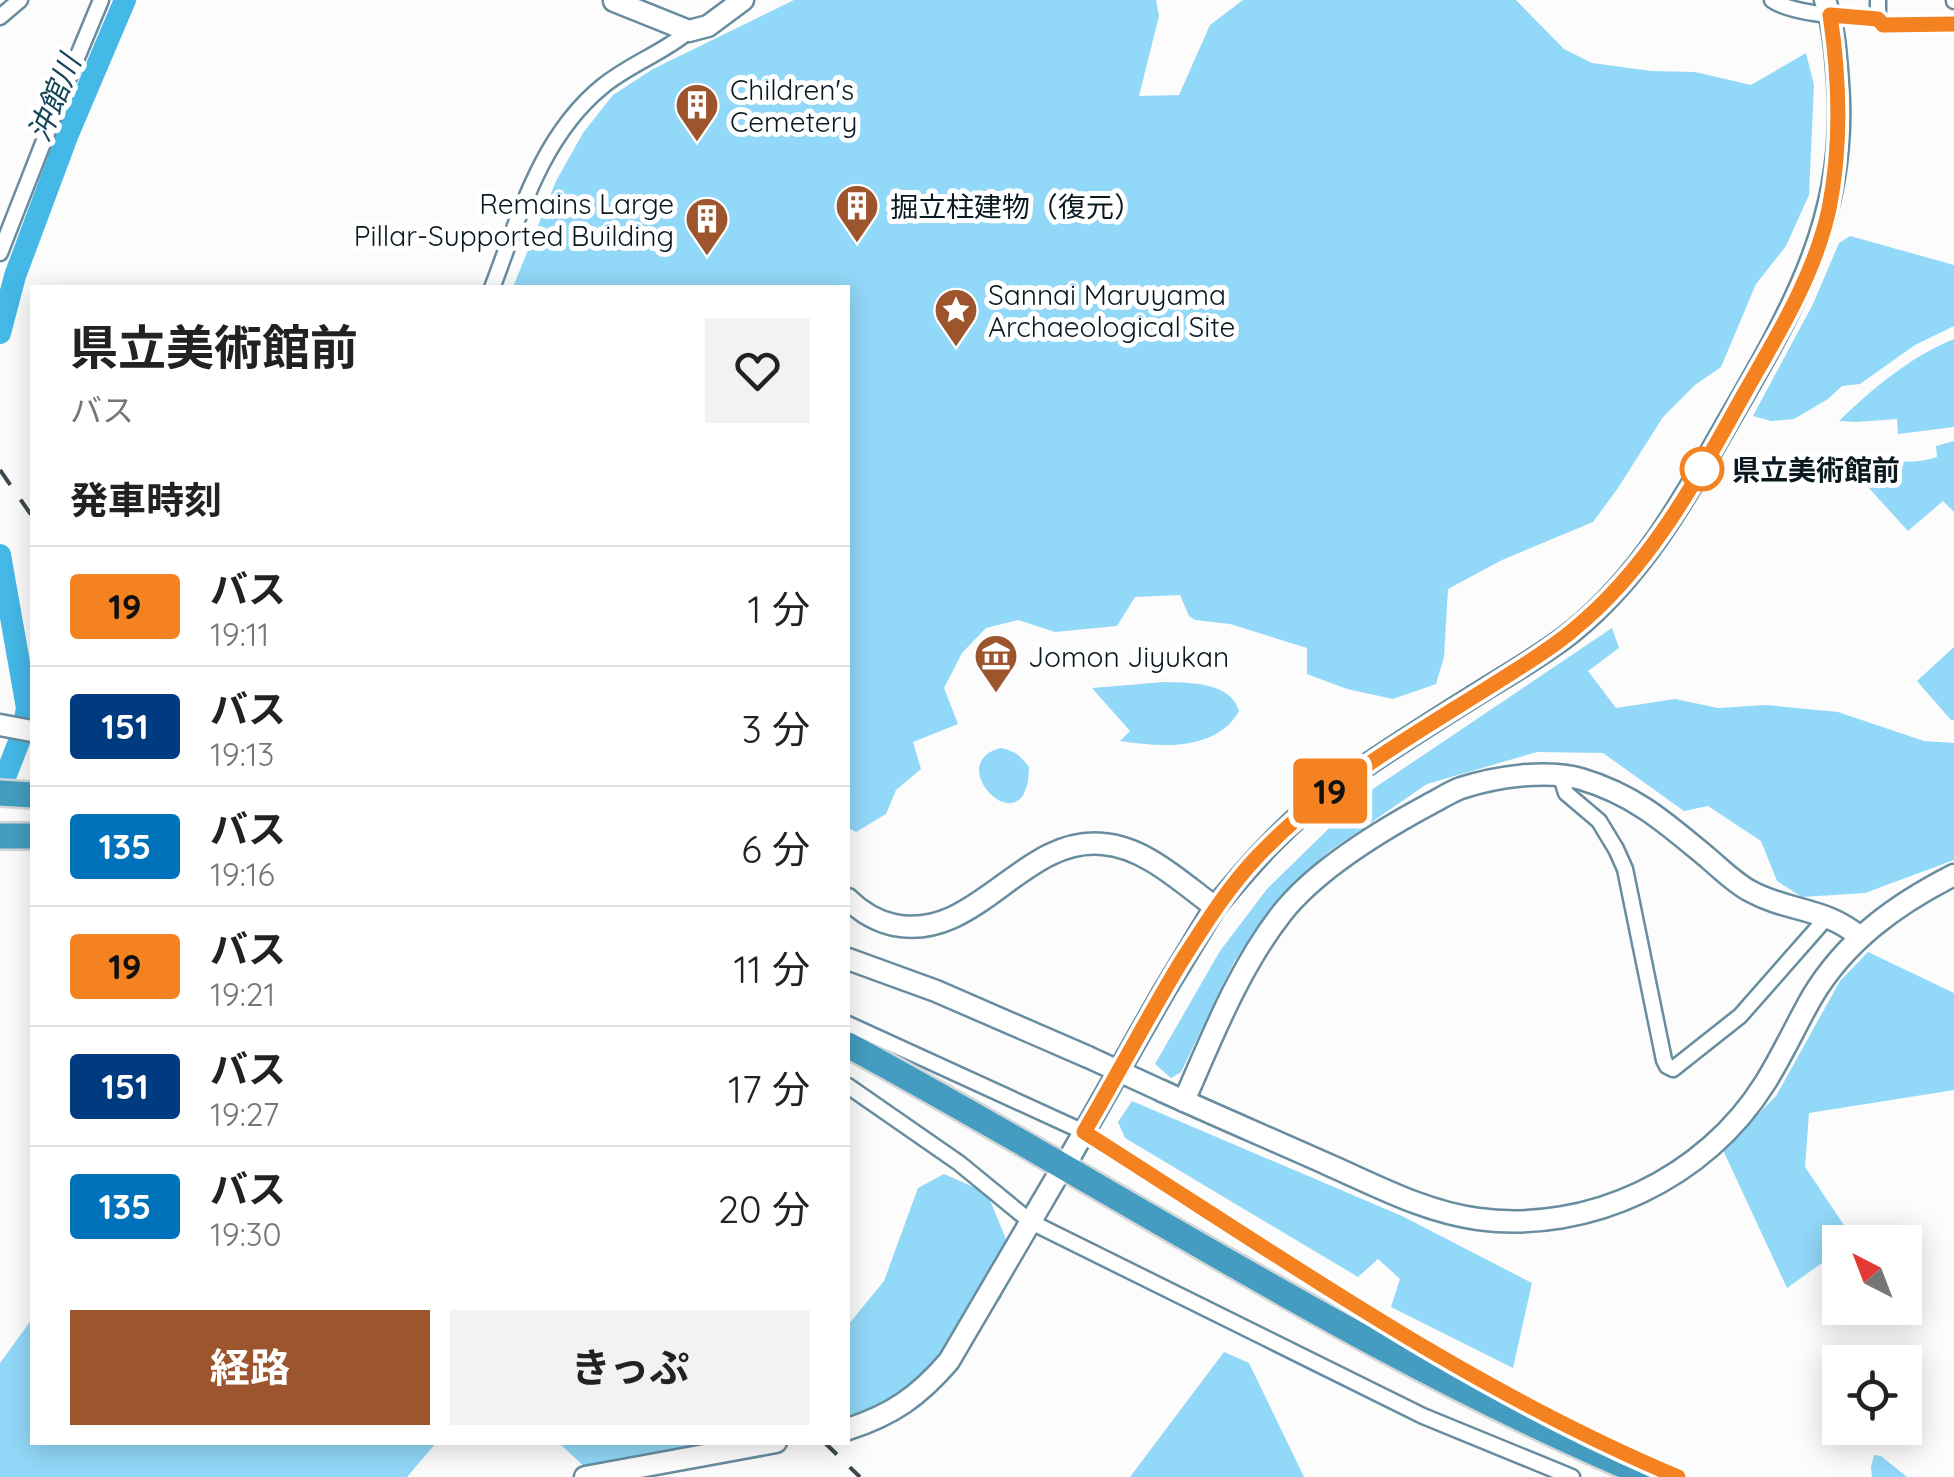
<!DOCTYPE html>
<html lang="ja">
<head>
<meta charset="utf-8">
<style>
	:root { --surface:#fff; --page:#f2f2f2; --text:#222; --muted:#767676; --line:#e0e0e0; --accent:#9c552d }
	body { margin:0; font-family:Quicksand,"Noto Sans JP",sans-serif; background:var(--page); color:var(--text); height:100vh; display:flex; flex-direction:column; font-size:38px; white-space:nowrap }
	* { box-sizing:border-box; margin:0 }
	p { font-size:32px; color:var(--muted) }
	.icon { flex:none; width:55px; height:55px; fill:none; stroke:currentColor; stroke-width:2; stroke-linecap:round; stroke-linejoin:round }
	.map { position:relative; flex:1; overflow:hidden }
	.drawer { position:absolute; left:30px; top:285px; width:820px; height:1160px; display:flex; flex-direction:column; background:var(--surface); border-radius:0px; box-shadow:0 5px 25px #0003 }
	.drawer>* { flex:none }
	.badge { padding:0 20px; border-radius:8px; font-size:35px; line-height:65px }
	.needle { width:65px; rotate:318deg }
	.controls { position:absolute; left:1822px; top:1225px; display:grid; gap:20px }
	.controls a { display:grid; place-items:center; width:100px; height:100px; border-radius:0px; background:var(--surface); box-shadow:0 5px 25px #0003; font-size:50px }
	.map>.badge { position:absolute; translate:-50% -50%; box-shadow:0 0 0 5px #fff }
	h2 { padding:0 40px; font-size:38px; line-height:90px }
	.round { display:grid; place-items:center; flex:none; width:105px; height:105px; border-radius:0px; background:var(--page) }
	.head { display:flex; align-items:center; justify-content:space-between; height:170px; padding:0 40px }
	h1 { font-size:48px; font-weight:700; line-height:75px }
	.button { display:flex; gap:20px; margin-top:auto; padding:20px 40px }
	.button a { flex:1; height:115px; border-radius:0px; background:var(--accent); color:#fff; font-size:40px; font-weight:700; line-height:115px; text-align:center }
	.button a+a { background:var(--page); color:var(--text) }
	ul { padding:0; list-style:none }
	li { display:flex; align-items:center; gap:30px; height:120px; padding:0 40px; border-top:2px solid var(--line) }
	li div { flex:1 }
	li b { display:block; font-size:38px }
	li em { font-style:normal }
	li .badge { min-width:110px; font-weight:700; text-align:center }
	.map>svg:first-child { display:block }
	.green { fill:#92d8f8 }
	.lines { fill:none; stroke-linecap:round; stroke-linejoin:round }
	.river { stroke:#44b8e7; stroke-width:22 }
	.street-casing { stroke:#688d9f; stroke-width:19 }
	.secondary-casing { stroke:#688d9f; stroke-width:25 }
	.highway-casing { stroke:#d3d6d7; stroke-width:30 }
	.street { stroke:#fff; stroke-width:14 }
	.secondary { stroke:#fff; stroke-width:20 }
	.highway { stroke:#449dc1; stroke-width:25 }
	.rail { stroke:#3d494e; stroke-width:4; stroke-dasharray:18 18; stroke-linecap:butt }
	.secondary-bridge-casing { stroke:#688d9f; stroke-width:25; stroke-linecap:butt }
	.secondary-bridge { stroke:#fff; stroke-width:20 }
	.line-casing { stroke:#fff; stroke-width:22 }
	.line { stroke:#f58220; stroke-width:15 }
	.stop-dot { fill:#fff; stroke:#f58220; stroke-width:5 }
	.labels { text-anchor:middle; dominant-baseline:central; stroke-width:10; stroke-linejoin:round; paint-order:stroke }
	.poi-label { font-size:28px; fill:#0a1920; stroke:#fff; text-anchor:start }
	.stop-label { font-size:28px; font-weight:bold; fill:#0a1920; stroke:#fff; text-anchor:start }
	.water-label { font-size:30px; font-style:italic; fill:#144558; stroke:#fff }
</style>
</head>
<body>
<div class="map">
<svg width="1954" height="1477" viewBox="0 0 1954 1477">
	<rect width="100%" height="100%" fill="#fbfcfb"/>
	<g class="green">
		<polygon points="794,0 1156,0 1159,16 1139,96 1179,95 1210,25 1243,0 1516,0 1564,49 1592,63 1651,71 1695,72 1751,85 1806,53 1814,85 1809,195 1786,246 1756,284 1721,367 1695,385 1663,417 1618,488 1593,522 1502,560 1448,589 1444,657 1436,684 1393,699 1347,689 1307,674 1307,648 1230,624 1195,620 1189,616 1180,595 1135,597 1117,626 1055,632 1018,620 986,628 962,653 944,688 958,724 913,742 921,769 896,790 886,814 856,832 848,828 848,288 513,287 556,181 583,133 613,95 653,69"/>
		<polygon points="1850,236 1954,265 1954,326 1915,345 1860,384 1842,386 1828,399 1794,419 1771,421 1753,416 1813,304 1839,243"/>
		<path d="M1954,339v88l-56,7 -1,-15 -41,3 -17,-1c34,-33 71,-64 115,-82z"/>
		<path d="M1954,441v71l-11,-11 -35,30 -71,-78c33,4 67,15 100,4l-1,-11z"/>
		<polygon points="1612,628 1619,648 1588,671 1616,708 1675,699 1718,708 1766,705 1838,712 1924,741 1954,743 1954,860 1865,893 1802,897 1777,881 1761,841 1708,806 1684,811 1603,753 1537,752 1427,784 1328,852 1279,900 1234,962 1181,1072 1171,1078 1155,1064 1220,951 1267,889 1361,797"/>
		<polygon points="1954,647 1954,720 1951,720 1917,681"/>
		<path d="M1164,682c25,1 66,-1 75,29 -23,41 -79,36 -119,30l10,-10 -38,-43z"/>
		<path d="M1001,748c14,3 20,8 28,19 -1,85 -90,-4 -28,-19z"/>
		<polygon points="1868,952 1954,993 1954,1090 1809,1113 1805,1167 1854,1240 1851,1242 1840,1242 1840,1250 1787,1288 1723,1150 1776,1096 1840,981"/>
		<polygon points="1132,1101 1402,1216 1532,1283 1513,1368 1391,1307 1400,1279 1378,1259 1358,1277 1125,1138 1118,1122"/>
		<polygon points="944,1174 987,1193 1008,1244 1002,1297 970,1336 941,1365 877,1406 848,1416 848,1325 884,1281 918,1188"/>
		<polygon points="32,1319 32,1442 436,1443 407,1477 0,1477 0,1363"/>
		<polygon points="1224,1352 1249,1363 1304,1477 1130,1477"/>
		<polygon points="559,1443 770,1443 588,1470"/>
		<polygon points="1874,1455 1881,1456 1907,1477 1872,1477 1871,1467"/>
	</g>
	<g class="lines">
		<g class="river">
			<polyline points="0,333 15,276 68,134 125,0"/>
			<polyline points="0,555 27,708 22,734 0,790"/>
		</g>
		<defs>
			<g id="street">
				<path d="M1772,0c21,15 79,17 106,19l5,6 71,-1"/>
				<polyline points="1878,0 1878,19"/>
				<polyline points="1954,0 1954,1"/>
				<polyline points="0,17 20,0"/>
				<polyline points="0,253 69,77 101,0"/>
				<path d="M492,288c28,-73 49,-152 111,-202 27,-22 60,-33 86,-55"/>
				<polyline points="1561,777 1566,793 1599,821 1616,849 1625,869 1664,1060 1667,1066 1673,1069 1740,1016 1828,916"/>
				<polyline points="848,1024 1084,1132 1348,1301 1464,1372 1588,1436"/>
				<polyline points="848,1086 959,1163 1031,1222 1423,1416 1572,1477"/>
				<polyline points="1644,1463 1677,1477"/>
			</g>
			<g id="secondary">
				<polyline points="614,1 689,31 708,26 743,0"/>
				<polyline points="0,725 32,731"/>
				<path d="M848,899c13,13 28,22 46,26 83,17 128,-89 209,-81 42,3 79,39 112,63 37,-45 75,-88 123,-122 49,-35 101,-67 152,-99 28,-17 57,-34 82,-54 69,-56 110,-129 153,-205 65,-113 124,-209 113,-345 -2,-28 -4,-56 -13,-82"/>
				<polyline points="848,959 936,991 1088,1057"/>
				<path d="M1162,1091c55,25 111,49 167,74 48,21 96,47 149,54 111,15 228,-41 287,-136 17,-27 31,-58 47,-86 34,-57 85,-93 142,-122"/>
				<path d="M1184,1101c28,-64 55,-133 98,-188 35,-44 96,-81 146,-108 10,-5 22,-13 33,-17 34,-11 85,-19 120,-9 54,16 85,44 127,79 13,11 27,25 42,33 38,21 75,16 110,46"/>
				<polyline points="1071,1155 1163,993 1215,907"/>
				<path d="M848,1429c44,-14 71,-33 101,-68l106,-181"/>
				<polyline points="585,1477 776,1442"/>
			</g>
			<g id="highway">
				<polyline points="0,793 32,795"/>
				<polyline points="0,836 32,836"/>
				<path d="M848,1045c267,144 522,315 803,432"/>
			</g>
		</defs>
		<use href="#street" class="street-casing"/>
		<use href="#secondary" class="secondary-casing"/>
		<use href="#highway" class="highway-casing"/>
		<use href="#street" class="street"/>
		<use href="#secondary" class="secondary"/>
		<use href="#highway" class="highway"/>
		<g class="rail">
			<polyline points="0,470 32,516"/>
			<polyline points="824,1442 860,1477"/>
		</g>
		<defs>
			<polyline id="secondary-bridge" points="1088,1057 1162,1091"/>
		</defs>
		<use href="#secondary-bridge" class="secondary-bridge-casing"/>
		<use href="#secondary-bridge" class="secondary-bridge"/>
	</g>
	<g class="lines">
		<defs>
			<path id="line" d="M1678,1477c-212,-89 -401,-223 -594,-345 33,-56 63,-114 97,-170 23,-36 45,-72 75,-104 65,-70 149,-118 230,-169 29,-19 60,-36 87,-59 80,-65 125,-154 175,-243 32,-56 67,-114 81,-178 13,-65 11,-128 1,-194l48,4 5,6 71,-1"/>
		</defs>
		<use href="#line" class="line-casing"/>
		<use href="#line" class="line"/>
	</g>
	<defs>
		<symbol id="building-pin" viewBox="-11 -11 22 30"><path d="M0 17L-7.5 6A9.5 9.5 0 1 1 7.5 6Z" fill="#9c552d" stroke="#fff"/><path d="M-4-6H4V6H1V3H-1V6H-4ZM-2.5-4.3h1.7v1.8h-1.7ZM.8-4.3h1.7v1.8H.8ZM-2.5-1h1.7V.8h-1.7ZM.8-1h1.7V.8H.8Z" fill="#fff"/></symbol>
		<symbol id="sight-pin" viewBox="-11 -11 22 30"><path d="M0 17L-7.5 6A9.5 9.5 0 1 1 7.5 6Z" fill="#9c552d" stroke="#fff"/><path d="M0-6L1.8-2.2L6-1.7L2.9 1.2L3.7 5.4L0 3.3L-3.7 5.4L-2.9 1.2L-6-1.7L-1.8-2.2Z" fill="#fff"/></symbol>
		<symbol id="museum-pin" viewBox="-11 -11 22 30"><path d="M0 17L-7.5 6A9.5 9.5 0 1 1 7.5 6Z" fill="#9c552d" stroke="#fff"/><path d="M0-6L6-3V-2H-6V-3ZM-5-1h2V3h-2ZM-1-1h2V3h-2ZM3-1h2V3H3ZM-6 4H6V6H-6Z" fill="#fff"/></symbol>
	</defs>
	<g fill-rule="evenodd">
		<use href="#building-pin" x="672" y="80" width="50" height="68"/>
		<use href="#building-pin" x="832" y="181" width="50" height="68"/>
		<use href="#building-pin" x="682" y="194" width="50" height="68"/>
		<use href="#sight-pin" x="931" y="285" width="50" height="68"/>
		<use href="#museum-pin" x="971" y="631" width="50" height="68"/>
	</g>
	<circle class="stop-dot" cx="1702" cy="469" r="20"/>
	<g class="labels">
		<g class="poi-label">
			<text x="730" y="89">Children's<tspan x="730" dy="32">Cemetery</tspan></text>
			<text x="674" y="203" text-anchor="end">Remains Large<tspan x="674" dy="32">Pillar-Supported Building</tspan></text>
			<text x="890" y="206">掘立柱建物（復元）</text>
			<text x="988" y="294">Sannai Maruyama<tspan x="988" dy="32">Archaeological Site</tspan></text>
			<text x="1028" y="656">Jomon Jiyukan</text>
		</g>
		<g class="stop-label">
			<text x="1732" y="469">県立美術館前</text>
		</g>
		<g class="water-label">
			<text transform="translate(54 98) rotate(-68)">沖館川</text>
		</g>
	</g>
</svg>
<div class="controls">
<a><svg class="needle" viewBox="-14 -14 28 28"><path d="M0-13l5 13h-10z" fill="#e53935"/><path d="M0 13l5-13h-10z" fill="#767676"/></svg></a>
<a><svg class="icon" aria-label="locate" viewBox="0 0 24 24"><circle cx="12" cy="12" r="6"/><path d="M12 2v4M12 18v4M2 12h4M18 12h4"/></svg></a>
</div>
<b class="badge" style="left:1330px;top:791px;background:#f58220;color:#111">19</b>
<section class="drawer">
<div class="head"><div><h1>県立美術館前</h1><p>バス</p></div><a class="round"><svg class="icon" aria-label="heart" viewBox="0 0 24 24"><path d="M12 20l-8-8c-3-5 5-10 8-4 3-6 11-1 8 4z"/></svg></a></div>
<h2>発車時刻</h2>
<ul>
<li><span class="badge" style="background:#f58220;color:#111">19</span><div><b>バス</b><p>19:11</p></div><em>1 分</em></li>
<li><span class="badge" style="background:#003b80;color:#fff">151</span><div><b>バス</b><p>19:13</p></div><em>3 分</em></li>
<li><span class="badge" style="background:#0072bc;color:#fff">135</span><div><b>バス</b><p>19:16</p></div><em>6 分</em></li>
<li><span class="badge" style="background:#f58220;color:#111">19</span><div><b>バス</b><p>19:21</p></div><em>11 分</em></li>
<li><span class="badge" style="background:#003b80;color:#fff">151</span><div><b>バス</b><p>19:27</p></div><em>17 分</em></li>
<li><span class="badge" style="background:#0072bc;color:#fff">135</span><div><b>バス</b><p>19:30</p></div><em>20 分</em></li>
</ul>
<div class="button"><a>経路</a><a>きっぷ</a></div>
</section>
</div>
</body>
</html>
